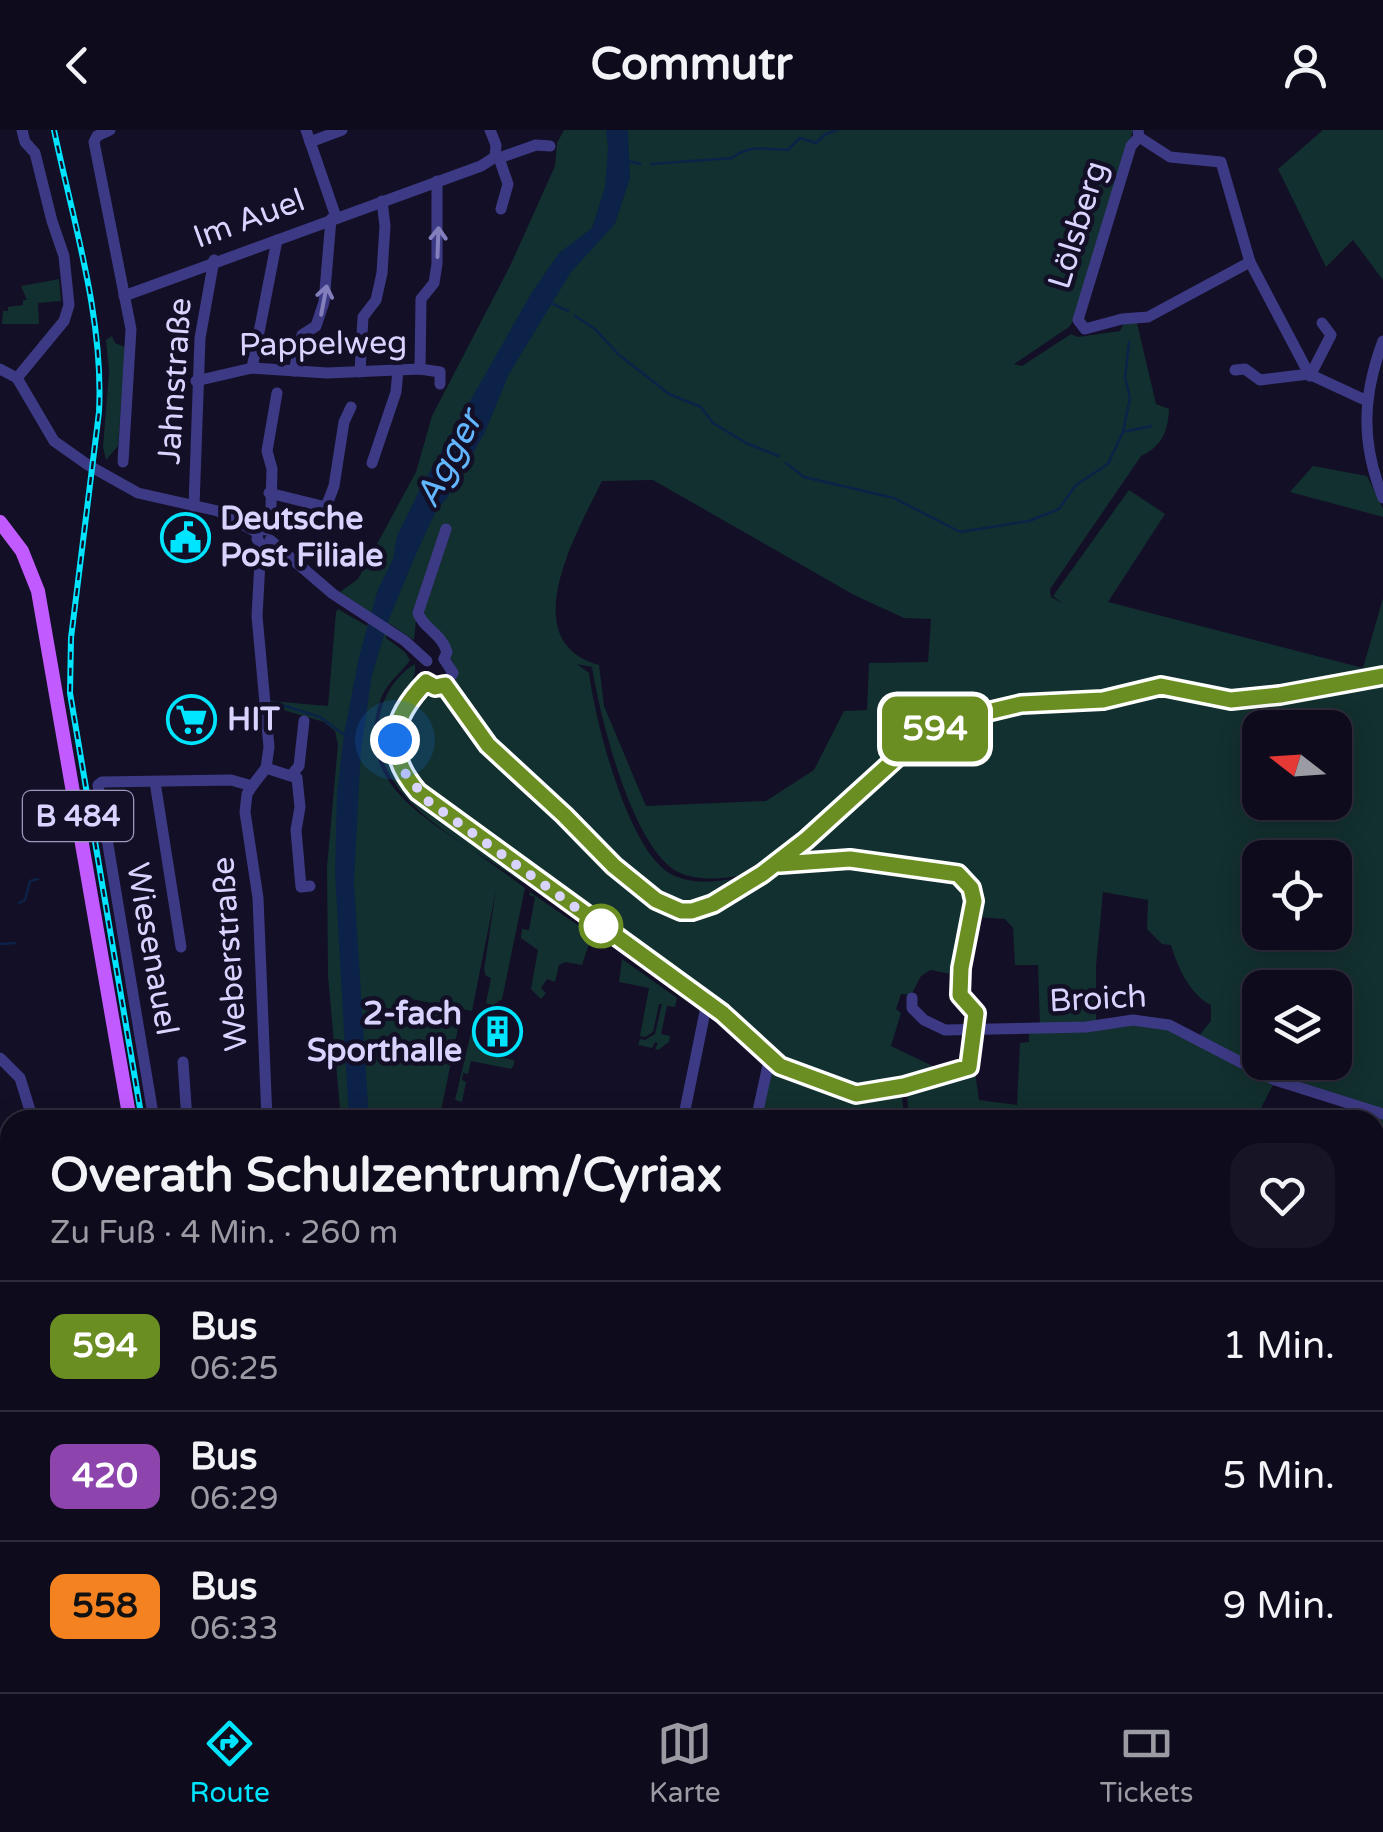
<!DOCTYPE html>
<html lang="de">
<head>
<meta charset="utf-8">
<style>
	:root { --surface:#0e0b1c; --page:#171425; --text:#f1f3f6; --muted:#9b9ba3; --line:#2e2b3b; --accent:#00e5ff }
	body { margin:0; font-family:"Varela Round",sans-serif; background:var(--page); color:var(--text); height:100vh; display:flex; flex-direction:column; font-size:38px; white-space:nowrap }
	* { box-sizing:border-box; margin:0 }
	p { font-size:32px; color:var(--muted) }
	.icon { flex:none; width:55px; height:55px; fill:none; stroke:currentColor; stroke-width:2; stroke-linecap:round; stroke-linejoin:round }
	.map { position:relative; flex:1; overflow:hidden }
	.details { position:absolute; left:0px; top:980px; width:1385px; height:582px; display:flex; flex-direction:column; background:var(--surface); border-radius:30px 30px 0 0; box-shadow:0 5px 25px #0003,0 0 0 2px var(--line) }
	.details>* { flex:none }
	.badge { padding:0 20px; border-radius:15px; font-size:35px; line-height:65px }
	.needle { width:65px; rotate:287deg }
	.tools { position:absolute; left:1242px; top:580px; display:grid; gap:20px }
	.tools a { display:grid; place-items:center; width:110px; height:110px; border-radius:20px; background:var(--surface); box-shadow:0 5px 25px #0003,0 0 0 2px var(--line); font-size:50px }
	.you { position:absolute; width:50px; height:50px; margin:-25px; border:8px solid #fff; border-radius:50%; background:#1a73e8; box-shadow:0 0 0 15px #1a73e833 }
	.map>.badge { position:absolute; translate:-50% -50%; box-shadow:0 0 0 5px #fff }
	.round { display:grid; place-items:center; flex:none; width:105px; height:105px; border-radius:30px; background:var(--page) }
	.summary { display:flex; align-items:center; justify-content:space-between; height:170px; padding:0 50px }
	h1 { font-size:48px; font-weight:700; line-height:75px }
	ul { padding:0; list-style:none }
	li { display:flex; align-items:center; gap:30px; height:130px; padding:0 50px; border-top:2px solid var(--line) }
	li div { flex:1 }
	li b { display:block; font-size:38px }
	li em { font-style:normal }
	li .badge { min-width:110px; font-weight:700; text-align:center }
	header { display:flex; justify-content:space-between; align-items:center; height:130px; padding:0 50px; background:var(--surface); font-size:45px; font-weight:700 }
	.tab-bar { display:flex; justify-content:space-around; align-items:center; height:140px; border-top:2px solid var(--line); background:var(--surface); font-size:28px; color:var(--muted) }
	.tab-bar a { display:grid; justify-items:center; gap:5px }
	.tab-bar .on { color:var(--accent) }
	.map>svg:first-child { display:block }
	.green { fill:#12302f; fill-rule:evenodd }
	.water { fill:#0c2248 }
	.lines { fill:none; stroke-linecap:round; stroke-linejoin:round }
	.stream { stroke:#0c2248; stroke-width:2.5 }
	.minor { stroke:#3d3a85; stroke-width:11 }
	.major { stroke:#c25bff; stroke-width:14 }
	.rail-casing { stroke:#00e5ff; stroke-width:6 }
	.rail { stroke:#130f26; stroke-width:2.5; stroke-dasharray:8; stroke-linecap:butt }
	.oneway { stroke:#837fbc }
	.line-casing { stroke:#fff; stroke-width:22 }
	.line { stroke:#6b8e23; stroke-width:15 }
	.walk { stroke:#d9d4ff; stroke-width:10; stroke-dasharray:0 18 }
	.stop-dot { fill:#fff; stroke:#6b8e23; stroke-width:5 }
	.labels { text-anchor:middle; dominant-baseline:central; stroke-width:9; stroke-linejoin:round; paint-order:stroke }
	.shield { fill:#130f26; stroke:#9e99be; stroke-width:2.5 }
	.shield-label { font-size:30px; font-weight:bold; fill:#d9d4ff }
	.street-label { font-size:32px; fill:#d9d4ff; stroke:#130f26 }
	.poi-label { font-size:32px; font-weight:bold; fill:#d9d4ff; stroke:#130f26; text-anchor:start }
	.water-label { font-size:35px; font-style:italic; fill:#62b6ff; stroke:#130f26 }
</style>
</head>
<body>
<header><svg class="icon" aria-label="back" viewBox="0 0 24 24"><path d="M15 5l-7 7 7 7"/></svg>Commutr<svg class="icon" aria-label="person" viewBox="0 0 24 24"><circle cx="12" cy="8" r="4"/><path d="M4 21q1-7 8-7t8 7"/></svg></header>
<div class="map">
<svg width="1383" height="1562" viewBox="0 0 1383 1562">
	<rect width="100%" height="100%" fill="#130f26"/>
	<g class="green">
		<path d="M564,0h569l-59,190 -5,7 -55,37 8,2 49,-32 7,3 42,-6 4,-8h13l19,81 13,5c-1,23 -7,37 -28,47l-91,133 1,8 11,6 -9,-7 76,-106 36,24 -57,88 255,66 20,-70v73l-16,10 -156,19 2,4c42,6 129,-8 170,-22v814l-8,-7v-367l3,-11 -102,-33 -78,-41 13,-16v-16c-21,-10 -34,-39 -40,-60l-9,-1 -15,-15 1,-29 -45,-8 -7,74v55l-56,5 -2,-61h-23l-2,-37 -8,-9 -29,-2 -19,58 -27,-5 -9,6 -10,19 -10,-1 -5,15 5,4 -10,33 50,24 -6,6 -77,15 -76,-27 -369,-281c-11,-25 -19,-46 -4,-70 7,-11 11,-18 23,-23l9,3 28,40 179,166 15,10 22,7 91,-46 104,-93 -4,-8c-30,27 -82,86 -117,101 -21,9 -62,13 -83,1 -45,-27 -76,-155 -84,-204l-15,-3 12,9c6,47 38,174 80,200 26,15 57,7 84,2 -19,12 -45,33 -69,32 -38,-1 -204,-172 -225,-209 -7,-13 0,-24 -6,-36l-37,-42 -2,20 -24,-16 -4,14 19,14 5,8c-8,12 -22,22 -28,36 -30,76 31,116 86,151 19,13 38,27 57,41l-23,111 -9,6 -7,-2 5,-25 -5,-2 -2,-6 12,-80 -24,121 -66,-13 -1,5 48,10 -1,4 8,2 -21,101h-98l-13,-144 -1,-109 11,-122 -3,-14 -11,-9 -54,-16v-5l58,5 8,-94 2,-3 29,17 4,-13 -31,-21 18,-13 58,-107 16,-56 79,-152 44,-98 2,-23zM653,350l201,115 50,23 27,1 -3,43 -59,1 -2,47 -23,1 -30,59 -48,31 -120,5 -42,-100 -5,-41c-87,-24 -20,-136 3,-184zM1260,598h75v74h-75zM1260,728h75v74h-75zM1260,858h75v74h-75z"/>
		<polygon points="1323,0 1383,0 1383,150 1353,110 1326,137 1278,39"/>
		<polygon points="59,149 61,171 38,173 39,194 2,194 3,181 8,181 8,177 23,175 23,170 27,170 21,156"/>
		<polygon points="112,206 115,213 125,217 118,316 106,330 103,317 109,241 106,210"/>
		<polygon points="1313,336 1367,346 1383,379 1383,387 1290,362"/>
		<path d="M415,534c3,21 -22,38 -26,62 -7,56 38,84 78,113 19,13 38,27 57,40l-1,4c-54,-39 -156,-83 -144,-163 3,-23 17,-45 36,-56z"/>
		<polygon points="530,762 592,805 582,835 565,832 559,835 555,852 547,849 541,858 546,863 541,869 531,859 538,820 521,808 522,799 529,800 535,767 529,765"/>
		<polygon points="622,829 677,868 675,877 667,876 661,904 670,906 669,912 658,920 655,919 658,913 655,912 652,918 638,915 640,909 645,910 655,904 662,874 659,874 653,902 645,907 640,906 649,858 619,852"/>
		<polygon points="474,890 478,891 474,912 496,917 494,926 514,930 514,935 511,939 471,931 468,944 463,943 462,950 466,952 462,972 455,970"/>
		<polygon points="1135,893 1169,898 1274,953 1259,982 1252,986 1288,990 909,990 907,962 970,940 975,942 979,970 1017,975 1020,913 1029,912 1029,901"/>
		<polygon points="771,935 834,960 901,962 905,990 762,990"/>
		<polygon points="10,1172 10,1552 1277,1553 1270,1562 0,1562 0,1181"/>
	</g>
	<polygon class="water" points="606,0 628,0 630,48 615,94 571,142 509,244 485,302 447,368 437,379 416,424 389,489 372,545 361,619 354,752 369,990 349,990 335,742 337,663 344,604 359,527 378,459 393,429 397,406 420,359 532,162 559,123 592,98 605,57 608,17"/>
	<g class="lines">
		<g class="stream">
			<polyline points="628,31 640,34"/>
			<path d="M651,34l81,-6c18,-14 34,-9 56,-8l12,-12 16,5 10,-9 11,-4"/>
			<polyline points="551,173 568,181"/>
			<polyline points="575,186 595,199 618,224 669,264 701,277 713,293 746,313 779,326"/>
			<polyline points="1123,302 1130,268 1125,247 1129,212"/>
			<polyline points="786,333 804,347 894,368 960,402 1029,391 1059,379 1076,355 1108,334 1123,302 1151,296"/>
			<polyline points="276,573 320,587 346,606"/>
			<polyline points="19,773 25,770 30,751 38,749"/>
			<polyline points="0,814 15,813"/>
			<polyline points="0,1325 10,1316"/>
			<polyline points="579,1552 579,1562"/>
			<polyline points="748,1552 751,1562"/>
			<polyline points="295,1562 303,1552"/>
		</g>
		<g class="minor">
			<polyline points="110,0 97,6 94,12 131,199 123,332"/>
			<polyline points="306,0 336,87"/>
			<polyline points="490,0 496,15 495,27"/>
			<polyline points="1138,0 1139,7 1170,27 1221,32 1250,132 1309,244 1365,270"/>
			<polyline points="1139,7 1131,16 1078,190 1085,199 1122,189 1148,187 1250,132"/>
			<polyline points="310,12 342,0"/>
			<polyline points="499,28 508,54 501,79"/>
			<polyline points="124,166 481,36 495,27 499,28 536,15 550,16"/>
			<path d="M1383,211c-21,56 -22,102 0,157"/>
			<polyline points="252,238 277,110"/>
			<polyline points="0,239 17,248 54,311 88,335 138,363 218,381 258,403"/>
			<polyline points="420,239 421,169 434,153 437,134 437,51"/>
			<polyline points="1235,240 1245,239 1260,250 1309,244"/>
			<polyline points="294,241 302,205 316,196 324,172 331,89"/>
			<polyline points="360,242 363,187 376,170 382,143 385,96 382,71"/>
			<polyline points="1310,246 1331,205 1322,193"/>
			<polyline points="17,248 64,191 69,175 64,126 52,91 35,23 25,12 22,0"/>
			<polyline points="196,251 252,238 327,243 420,239 440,242 440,254"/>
			<polyline points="372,333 396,262 398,240"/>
			<polyline points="269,363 326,377 334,356 344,292 351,277"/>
			<polyline points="194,376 200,208 214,130"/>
			<polyline points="266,400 271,377 272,339 267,321 277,263"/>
			<polyline points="270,410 333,464 405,511 427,531"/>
			<path d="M444,529l3,-7c-5,-18 -24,-24 -29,-39l28,-84"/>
			<polyline points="444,529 453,543 445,555"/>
			<path d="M426,552c-35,36 -42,69 -9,110l305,221 58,53 76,27 48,-6 65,-20 7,-54 -16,-18 1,-27 13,-67 -3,-13 -13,-13 -108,-16 -74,3"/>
			<polyline points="445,555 489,615 565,685 614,736 657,770 681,781 692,781 713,774 762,744 806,710 903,622 954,590 1021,574 1103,570 1161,556 1231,570 1280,565 1383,547"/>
			<polyline points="266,638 297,648 300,677 296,700 301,757 310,756"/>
			<polyline points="292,644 299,636 304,591"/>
			<polyline points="155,652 181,817"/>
			<polyline points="252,656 247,664 245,682 258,768 267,990"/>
			<polyline points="912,868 912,878 924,890 945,900 1086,897 1133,890 1169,895 1275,950 1383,984"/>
			<polyline points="0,928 20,948 33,990"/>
			<polyline points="183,932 187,990"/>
			<polyline points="154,990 98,655 102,652 231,650 252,656 266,638 269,617 257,486 261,414 257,409 258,403"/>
			<polyline points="683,990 707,872"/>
			<polyline points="756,990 770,926"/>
			<polyline points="1375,1516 1383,1507"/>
			<polyline points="224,1562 230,1552"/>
			<polyline points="376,1562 381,1552"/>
			<polyline points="1335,1562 1343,1552"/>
		</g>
		<g class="major">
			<polyline points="0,392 22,421 38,461 130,990"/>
			<polyline points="1375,1373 1383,1381"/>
		</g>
		<defs>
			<g id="rail">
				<path d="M54,0c19,91 50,188 45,282l-28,226 -1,55 72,427"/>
				<polyline points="1362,1552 1372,1562"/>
			</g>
		</defs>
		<use href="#rail" class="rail-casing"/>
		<use href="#rail" class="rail"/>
	</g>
	<defs><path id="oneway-shaft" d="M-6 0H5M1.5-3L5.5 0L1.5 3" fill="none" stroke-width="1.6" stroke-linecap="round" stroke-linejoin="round" transform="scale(2.5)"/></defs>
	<g class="oneway">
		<use href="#oneway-shaft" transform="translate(438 112) rotate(-88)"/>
		<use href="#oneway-shaft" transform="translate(324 170) rotate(-79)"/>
	</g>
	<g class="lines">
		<defs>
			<path id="line" d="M780,734l70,-5 108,15 13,14 3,13 -13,67 -1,27 16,18 -7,54 -65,19 -48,8 -76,-28 -58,-53 -304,-221c-35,-41 -27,-74 8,-110l9,5 10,-2 43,60 76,70 50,51 42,34 25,11h11l21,-7 49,-30 44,-34 97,-88 51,-32 67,-16 82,-4 58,-14 70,14 49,-5 103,-19"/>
		</defs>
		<use href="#line" class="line-casing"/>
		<use href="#line" class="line"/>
		<polyline class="walk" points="395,610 401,638 428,671 601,796"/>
	</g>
	<defs>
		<symbol id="civic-ring" viewBox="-11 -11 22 22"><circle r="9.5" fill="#130f26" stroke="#00e5ff" stroke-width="1.5"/><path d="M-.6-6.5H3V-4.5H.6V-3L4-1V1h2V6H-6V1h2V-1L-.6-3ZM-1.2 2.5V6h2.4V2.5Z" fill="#00e5ff"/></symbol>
		<symbol id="supermarket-ring" viewBox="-11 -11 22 22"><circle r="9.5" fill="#130f26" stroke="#00e5ff" stroke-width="1.5"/><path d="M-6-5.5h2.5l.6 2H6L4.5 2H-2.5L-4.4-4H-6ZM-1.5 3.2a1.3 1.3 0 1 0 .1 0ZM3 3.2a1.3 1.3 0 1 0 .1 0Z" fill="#00e5ff"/></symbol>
		<symbol id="building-ring" viewBox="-11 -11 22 22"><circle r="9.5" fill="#130f26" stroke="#00e5ff" stroke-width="1.5"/><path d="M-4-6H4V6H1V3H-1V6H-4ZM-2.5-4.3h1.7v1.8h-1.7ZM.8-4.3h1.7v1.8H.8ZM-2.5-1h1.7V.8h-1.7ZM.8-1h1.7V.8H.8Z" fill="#00e5ff"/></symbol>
	</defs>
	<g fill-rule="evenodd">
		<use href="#civic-ring" x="158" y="380" width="55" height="55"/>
		<use href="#supermarket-ring" x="164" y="562" width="55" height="55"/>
		<use href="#building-ring" x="470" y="874" width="55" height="55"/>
	</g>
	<circle class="stop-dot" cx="601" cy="796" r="20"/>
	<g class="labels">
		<rect class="shield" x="23" y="661" width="110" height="50" rx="8"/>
		<g class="shield-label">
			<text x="78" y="686">B 484</text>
		</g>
		<g class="street-label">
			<text transform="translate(249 89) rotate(-20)">Im Auel</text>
			<text transform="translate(1078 95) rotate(-73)">Lölsberg</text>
			<text transform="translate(323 214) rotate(-1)">Pappelweg</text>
			<text transform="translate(175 251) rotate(-86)">Jahnstraße</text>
			<text transform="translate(152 819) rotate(80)">Wiesenauel</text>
			<text transform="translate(230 824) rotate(-94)">Weberstraße</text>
			<text transform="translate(1098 869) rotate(-3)">Broich</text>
		</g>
		<g class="poi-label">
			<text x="220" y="389">Deutsche<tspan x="220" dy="37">Post Filiale</tspan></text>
			<text x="227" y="590">HIT</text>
			<text x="462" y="884" text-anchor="end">2-fach<tspan x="462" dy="37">Sporthalle</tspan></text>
		</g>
		<g class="water-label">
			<text transform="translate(449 329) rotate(-62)">Agger</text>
		</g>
	</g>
</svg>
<div class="tools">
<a><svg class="needle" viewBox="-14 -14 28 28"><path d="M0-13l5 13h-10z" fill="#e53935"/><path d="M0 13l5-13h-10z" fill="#9b9ba3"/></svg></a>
<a><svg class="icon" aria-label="locate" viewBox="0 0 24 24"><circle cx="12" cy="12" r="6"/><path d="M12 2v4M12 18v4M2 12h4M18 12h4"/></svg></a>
<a><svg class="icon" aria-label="layers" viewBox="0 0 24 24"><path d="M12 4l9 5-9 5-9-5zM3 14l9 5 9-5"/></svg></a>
</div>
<div class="you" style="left:395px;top:610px"></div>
<b class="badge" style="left:935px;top:599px;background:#6b8e23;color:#fff">594</b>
<section class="details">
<div class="summary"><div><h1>Overath Schulzentrum/Cyriax</h1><p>Zu Fuß · 4 Min. · 260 m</p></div><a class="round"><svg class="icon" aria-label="heart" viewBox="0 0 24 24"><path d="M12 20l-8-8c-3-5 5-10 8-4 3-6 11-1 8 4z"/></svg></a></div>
<ul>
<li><span class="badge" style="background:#6b8e23;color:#fff">594</span><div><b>Bus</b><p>06:25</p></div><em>1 Min.</em></li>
<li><span class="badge" style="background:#8e44ad;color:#fff">420</span><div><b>Bus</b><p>06:29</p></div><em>5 Min.</em></li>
<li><span class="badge" style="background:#f58220;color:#111">558</span><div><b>Bus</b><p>06:33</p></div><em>9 Min.</em></li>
</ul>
</section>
</div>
<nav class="tab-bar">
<a class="on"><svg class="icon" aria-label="directions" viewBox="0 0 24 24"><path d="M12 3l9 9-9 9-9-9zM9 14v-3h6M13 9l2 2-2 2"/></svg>Route</a>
<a><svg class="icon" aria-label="map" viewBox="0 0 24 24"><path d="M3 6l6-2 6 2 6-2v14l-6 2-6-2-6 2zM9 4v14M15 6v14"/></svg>Karte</a>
<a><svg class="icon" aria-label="tickets" viewBox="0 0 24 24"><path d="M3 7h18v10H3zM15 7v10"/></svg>Tickets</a>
</nav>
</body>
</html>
